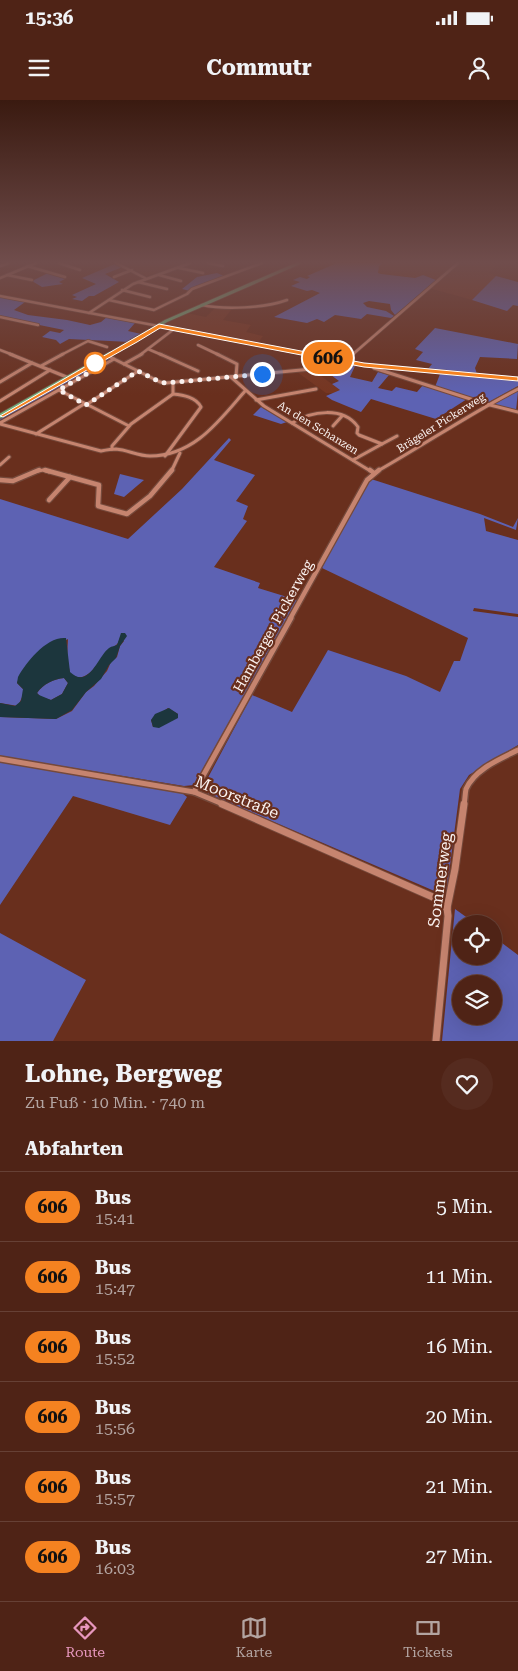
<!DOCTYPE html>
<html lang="de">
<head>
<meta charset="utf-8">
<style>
	:root { --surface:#4f2316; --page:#552b1f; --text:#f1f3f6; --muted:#b3a4a1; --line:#664035; --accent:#e797bd }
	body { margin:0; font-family:"Roboto Serif",serif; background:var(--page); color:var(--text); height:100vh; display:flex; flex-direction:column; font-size:19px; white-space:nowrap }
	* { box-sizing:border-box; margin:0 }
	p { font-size:16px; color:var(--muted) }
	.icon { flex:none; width:28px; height:28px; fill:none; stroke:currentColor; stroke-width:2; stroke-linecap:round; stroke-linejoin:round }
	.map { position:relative; height:941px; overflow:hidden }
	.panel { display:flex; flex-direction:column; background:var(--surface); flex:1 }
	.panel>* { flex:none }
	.badge { padding:0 10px; border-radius:16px; font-size:18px; line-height:32px }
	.tools { position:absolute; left:452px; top:815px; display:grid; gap:10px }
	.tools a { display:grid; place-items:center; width:50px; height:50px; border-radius:50%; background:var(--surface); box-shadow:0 5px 20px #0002,0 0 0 1px var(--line); font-size:25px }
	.you { position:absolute; width:25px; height:25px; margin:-12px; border:4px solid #fff; border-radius:50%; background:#1a73e8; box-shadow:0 0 0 8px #1a73e833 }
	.map>.badge { position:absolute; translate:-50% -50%; box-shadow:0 0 0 2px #fff }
	h2 { padding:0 25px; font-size:19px; line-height:45px }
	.round { display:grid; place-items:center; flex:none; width:52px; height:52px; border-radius:26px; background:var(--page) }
	.head { display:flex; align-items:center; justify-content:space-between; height:85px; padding:0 25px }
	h1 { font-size:24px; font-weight:700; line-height:38px }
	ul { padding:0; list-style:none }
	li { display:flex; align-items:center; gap:15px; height:70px; padding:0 25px; border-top:1px solid var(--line) }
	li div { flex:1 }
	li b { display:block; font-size:19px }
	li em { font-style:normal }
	li .badge { min-width:55px; font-weight:700; text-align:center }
	.status { display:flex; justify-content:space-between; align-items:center; height:35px; padding:0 25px; background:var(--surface); direction:ltr }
	.status svg { height:14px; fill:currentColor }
	header { display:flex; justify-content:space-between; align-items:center; height:65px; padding:0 25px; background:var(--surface); font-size:22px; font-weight:700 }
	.dock { display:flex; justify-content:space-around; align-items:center; height:70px; border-top:1px solid var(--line); background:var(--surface); font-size:14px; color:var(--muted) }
	.dock a { display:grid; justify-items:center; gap:2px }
	.dock .current { color:var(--accent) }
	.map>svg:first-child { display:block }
	.built { fill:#763520 }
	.green { fill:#5d62b3; fill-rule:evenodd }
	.water { fill:#1c363d; fill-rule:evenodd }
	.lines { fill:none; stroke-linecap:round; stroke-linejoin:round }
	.minor-far4-casing { stroke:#75493b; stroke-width:4 }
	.minor-far3-casing { stroke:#75493b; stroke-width:5 }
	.minor-far2-casing { stroke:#75493b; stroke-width:7 }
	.minor-far1-casing { stroke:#75493b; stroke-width:8 }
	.minor-casing { stroke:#75493b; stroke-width:9 }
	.major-far1-casing { stroke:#75493b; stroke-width:4.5 }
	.major-casing { stroke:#75493b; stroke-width:6 }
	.minor-far4 { stroke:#c6846f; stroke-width:2.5 }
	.minor-far3 { stroke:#c6846f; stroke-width:3 }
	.minor-far2 { stroke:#c6846f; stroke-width:4.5 }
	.minor-far1 { stroke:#c6846f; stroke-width:5 }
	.minor { stroke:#c6846f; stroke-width:7 }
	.major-far1 { stroke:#71ae7d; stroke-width:3 }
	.major { stroke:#71ae7d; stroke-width:4.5 }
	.line { fill:#f58220; stroke:#fff }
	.walk { stroke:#faf2f0; stroke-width:5; stroke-dasharray:0 9 }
	.stop-dot { fill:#fff; stroke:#f58220; stroke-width:2.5 }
	.labels { text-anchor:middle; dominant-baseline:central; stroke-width:4.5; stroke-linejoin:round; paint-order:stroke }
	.far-street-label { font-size:11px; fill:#faf2f0; stroke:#692f1d }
	.street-label { font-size:14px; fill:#faf2f0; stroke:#692f1d }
	.near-street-label { font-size:16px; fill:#faf2f0; stroke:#692f1d }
</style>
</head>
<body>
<div class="status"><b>15:36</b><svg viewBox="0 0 49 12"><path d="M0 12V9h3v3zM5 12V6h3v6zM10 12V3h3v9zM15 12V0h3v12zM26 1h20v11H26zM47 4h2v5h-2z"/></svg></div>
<header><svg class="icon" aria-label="menu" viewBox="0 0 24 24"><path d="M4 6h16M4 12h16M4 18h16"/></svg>Commutr<svg class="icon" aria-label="person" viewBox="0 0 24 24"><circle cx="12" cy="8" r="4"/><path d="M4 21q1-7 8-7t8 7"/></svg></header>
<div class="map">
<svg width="518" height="941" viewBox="0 0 518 941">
	<rect width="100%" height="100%" fill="#692f1d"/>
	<g class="built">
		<polygon points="129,163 187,163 146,176 125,164"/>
		<polygon points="383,163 456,163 436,180 423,175 415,178 381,174 378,173 378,166"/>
		<polygon points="461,163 500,163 489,173 496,176 472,200 429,188"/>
		<polygon points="214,209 232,209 223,220 251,225 246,232 263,236 258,243 167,225 167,223 187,213 206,217"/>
		<polygon points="323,269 328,273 321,276 340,290 334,293 326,293 297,272"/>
	</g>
	<g class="green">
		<polygon points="117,163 125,166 105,174 119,182 94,196 89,196 82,201 72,199 77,197 72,195 96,184 82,178"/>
		<polygon points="337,163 383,163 379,166 378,173 381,174 415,178 423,175 436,180 395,215 391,210 390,204 369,201 363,203 367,207 386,211 394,216 391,218 367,214 361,219 335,215 324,222 317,219 307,223 274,217 320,193 312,190 307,191 291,186 300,182 293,180 300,177 307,179 310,177 307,176"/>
		<polygon points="48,173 65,179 59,182 63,184 42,187 32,181"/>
		<polygon points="217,173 224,176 190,191 182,189 197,177"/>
		<polygon points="496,176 518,182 518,206 513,205 507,211 472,200"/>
		<polygon points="0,197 25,202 14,210 28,215 67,220 90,225 101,222 107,217 135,223 128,231 141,234 130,242 69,239 60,244 56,240 42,237 50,231 60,233 64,230 0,217"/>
		<polygon points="435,228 518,244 517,259 480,257 475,268 477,274 428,269 432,264 416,260 423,252 415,249"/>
		<polygon points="107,258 111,259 0,320 0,318"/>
		<polygon points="355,266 350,277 372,282 378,272 389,275 378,288 392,291 396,287 417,292 423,285 467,299 436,319 371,299 361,312 332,300 326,296 340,290 332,284 339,281 323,269"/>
		<polygon points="440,274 518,281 518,286 487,303 435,287"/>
		<polygon points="518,291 516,311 492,305 492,303"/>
		<polygon points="261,307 287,322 281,324 253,315"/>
		<path d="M229,338l2,2 -17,20 41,15 -19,26 12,5 -5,13 4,2 -33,46 46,16 -2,5 39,12 -103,185 -10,1 -184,-30v-39l56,2 16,-8 14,-19 8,-6 13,-15 4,-9 6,-5 3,-11 4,-5 -4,-3c-2,9 -8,8 -13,14 -9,10 -21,35 -37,21l-3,-15 1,-19c-21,12 -42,20 -51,44l6,6v6l-5,11 -18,-3v-204l128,40 54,-50zM168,608l10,6 -25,13 -2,-7z"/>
		<polygon points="120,374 144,380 124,397 114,394"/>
		<polygon points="371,379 480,414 513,427 518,418 516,430 484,418 486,431 518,440 518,514 474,508 473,511 518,517 518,645 469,675 460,689 446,796 205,692 203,687 252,595 292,612 328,550 406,576 440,592 454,561 460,561 468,538 322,468 337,436"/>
		<path d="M64,578l4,5 -6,11 -11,6 -10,-3 -4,-4c6,-9 17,-14 27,-15z"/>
		<polygon points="0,662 182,693 187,697 170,725 73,696 0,805"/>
		<path d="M455,809l21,15h-15v32h33v-19l24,18v86h-76zM461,884h33v32h-33z"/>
		<polygon points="0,833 86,880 53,941 0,941"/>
	</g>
	<g class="water">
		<path d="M121,533h4l2,3 -7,10 -4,12 -7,7 -8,14 -15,13 -14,18 -16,9 -56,-2v-14l15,3 6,-5 2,-12 -6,-6 1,-6c8,-15 29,-41 48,-39l4,34c19,18 28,-16 39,-24 3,-2 6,-2 8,-3zM64,578l4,5 -6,11 -11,6 -12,-5 -2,-2c6,-9 17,-14 27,-15z"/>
		<polygon points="169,608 178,614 178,618 159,628 153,627 151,620 155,614"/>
	</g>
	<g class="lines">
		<defs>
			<g id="minor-far4">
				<polyline points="59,163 80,170"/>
				<polyline points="116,163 145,178"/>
				<polyline points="208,163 223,166"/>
				<polyline points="0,166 9,163"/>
				<polyline points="27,166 65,177"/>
				<polyline points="179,168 203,173"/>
				<polyline points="7,175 32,180"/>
				<polyline points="159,175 181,181"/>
				<polyline points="114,177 132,170"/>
				<polyline points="0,178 36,163"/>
				<polyline points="138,182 167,189"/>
				<polyline points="122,190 150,197"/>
				<polyline points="0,196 311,255"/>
				<polyline points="109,200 154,210 187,194 192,189 262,163"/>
				<path d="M202,205c23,5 63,3 85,-5"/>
				<polyline points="89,213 133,184 190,163"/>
				<polyline points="0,217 38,225"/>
				<polyline points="198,245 219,255"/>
				<polyline points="148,249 162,255"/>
				<polyline points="0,250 13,255"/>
				<polyline points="61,255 88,241 107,247"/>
				<polyline points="140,255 174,229"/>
				<polyline points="352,255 458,163"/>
			</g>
			<g id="minor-far3">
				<polyline points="10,254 69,278"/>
				<polyline points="160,254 198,271"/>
				<polyline points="217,254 237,264 236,276"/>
				<polyline points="304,254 356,264 518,279"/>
				<polyline points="108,256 160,282 166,283 343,266 348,265 349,262"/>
				<polyline points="345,261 353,254"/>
				<polyline points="124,264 142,254"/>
				<polyline points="41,266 63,254"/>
				<polyline points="373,266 374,268 486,304 518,312"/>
				<polyline points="231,277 264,306 372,372"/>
				<polyline points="0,282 32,263"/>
				<polyline points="59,290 129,326"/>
				<polyline points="256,300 316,289"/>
				<polyline points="0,301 50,270"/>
				<polyline points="86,305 138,271"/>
				<polyline points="0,323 114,259"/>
				<path d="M292,323c19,-12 51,-17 66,4l-1,6 2,2 23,9 -29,16"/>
				<path d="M0,324l101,27c5,-1 10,-2 15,-2 12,1 22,7 34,7 44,0 69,-35 95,-65"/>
				<polyline points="333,326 342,316"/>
				<polyline points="36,334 84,304"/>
				<polyline points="382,344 397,336"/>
				<polyline points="112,349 112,346 131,324 173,294 173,282"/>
				<path d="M165,356l36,-49c-5,-10 -18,-12 -28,-13"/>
				<polyline points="0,365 9,357"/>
				<polyline points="34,372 43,370 49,372"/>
				<polyline points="171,372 180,353"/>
				<path d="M376,372c48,-27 93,-58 142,-83"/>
			</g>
			<g id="minor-far2">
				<polyline points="45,370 99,385 98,406 127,414 150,396 172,370"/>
				<polyline points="370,370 374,373"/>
				<polyline points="0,380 13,381 39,370"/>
				<polyline points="49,400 70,377"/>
				<polyline points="290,519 367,380 379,370"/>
			</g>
			<g id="minor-far1">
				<polyline points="0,659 194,692 225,705"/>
				<polyline points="194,692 291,518"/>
				<path d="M464,705c1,-5 1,-11 2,-16 9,-20 34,-30 52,-39"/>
			</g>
			<g id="minor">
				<polyline points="222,704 435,798 447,808"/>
				<polyline points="436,941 448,816 447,808 455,769 464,704"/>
			</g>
			<polyline id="major-far1" points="108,255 166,221 299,163"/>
			<polyline id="major" points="0,316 110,254"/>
		</defs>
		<use href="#minor-far4" class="minor-far4-casing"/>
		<use href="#minor-far3" class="minor-far3-casing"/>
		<use href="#minor-far2" class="minor-far2-casing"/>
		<use href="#minor-far1" class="minor-far1-casing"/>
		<use href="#minor" class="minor-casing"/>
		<use href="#major-far1" class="major-far1-casing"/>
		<use href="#major" class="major-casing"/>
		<use href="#minor-far4" class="minor-far4"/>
		<use href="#minor-far3" class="minor-far3"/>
		<use href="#minor-far2" class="minor-far2"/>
		<use href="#minor-far1" class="minor-far1"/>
		<use href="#minor" class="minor"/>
		<use href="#major-far1" class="major-far1"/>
		<use href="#major" class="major"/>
	</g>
	<linearGradient id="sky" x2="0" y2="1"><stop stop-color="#3a1a10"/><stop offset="0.55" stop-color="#704d4c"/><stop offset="1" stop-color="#704d4c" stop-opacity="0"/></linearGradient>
	<rect width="518" height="295" fill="url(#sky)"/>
	<polygon class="line" points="159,224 364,263 518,277 518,281 364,267 160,228 137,242 3,317 0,316"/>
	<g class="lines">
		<polyline class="walk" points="95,263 97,268 59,290 86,305 138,271 160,282 166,283 262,274"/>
	</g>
	<circle class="stop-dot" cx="95" cy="263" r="10"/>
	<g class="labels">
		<g class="far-street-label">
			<text transform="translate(441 323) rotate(-32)">Brägeler Pickerweg</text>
			<text transform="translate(318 328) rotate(31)">An den Schanzen</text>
		</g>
		<g class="street-label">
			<text transform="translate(273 526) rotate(-61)">Hamberger Pickerweg</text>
		</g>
		<g class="near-street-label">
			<text transform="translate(237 697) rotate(22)">Moorstraße</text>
			<text transform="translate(440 780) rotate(-82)">Sommerweg</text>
		</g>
	</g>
</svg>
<div class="tools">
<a><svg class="icon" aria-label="locate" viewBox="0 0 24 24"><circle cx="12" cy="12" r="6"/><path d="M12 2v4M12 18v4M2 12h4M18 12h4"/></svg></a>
<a><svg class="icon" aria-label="layers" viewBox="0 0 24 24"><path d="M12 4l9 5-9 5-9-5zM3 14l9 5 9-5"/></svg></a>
</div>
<div class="you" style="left:262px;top:274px"></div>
<b class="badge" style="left:328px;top:258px;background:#f58220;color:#111">606</b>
</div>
<section class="panel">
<div class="head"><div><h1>Lohne, Bergweg</h1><p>Zu Fuß · 10 Min. · 740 m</p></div><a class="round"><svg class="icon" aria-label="heart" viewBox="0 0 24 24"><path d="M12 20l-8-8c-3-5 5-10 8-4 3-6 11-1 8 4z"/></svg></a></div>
<h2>Abfahrten</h2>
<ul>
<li><span class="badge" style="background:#f58220;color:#111">606</span><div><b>Bus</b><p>15:41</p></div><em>5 Min.</em></li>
<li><span class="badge" style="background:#f58220;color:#111">606</span><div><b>Bus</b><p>15:47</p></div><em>11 Min.</em></li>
<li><span class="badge" style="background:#f58220;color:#111">606</span><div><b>Bus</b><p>15:52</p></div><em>16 Min.</em></li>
<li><span class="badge" style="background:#f58220;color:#111">606</span><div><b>Bus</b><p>15:56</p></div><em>20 Min.</em></li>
<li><span class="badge" style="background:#f58220;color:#111">606</span><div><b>Bus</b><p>15:57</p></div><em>21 Min.</em></li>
<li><span class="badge" style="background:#f58220;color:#111">606</span><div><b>Bus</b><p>16:03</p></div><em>27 Min.</em></li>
</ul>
</section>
<nav class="dock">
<a class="current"><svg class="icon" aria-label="directions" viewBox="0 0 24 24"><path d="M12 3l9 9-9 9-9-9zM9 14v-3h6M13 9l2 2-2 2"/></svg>Route</a>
<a><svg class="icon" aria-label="map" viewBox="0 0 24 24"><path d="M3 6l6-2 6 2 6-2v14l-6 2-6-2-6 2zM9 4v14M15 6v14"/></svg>Karte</a>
<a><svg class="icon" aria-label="tickets" viewBox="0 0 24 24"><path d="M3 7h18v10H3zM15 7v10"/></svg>Tickets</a>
</nav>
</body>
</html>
